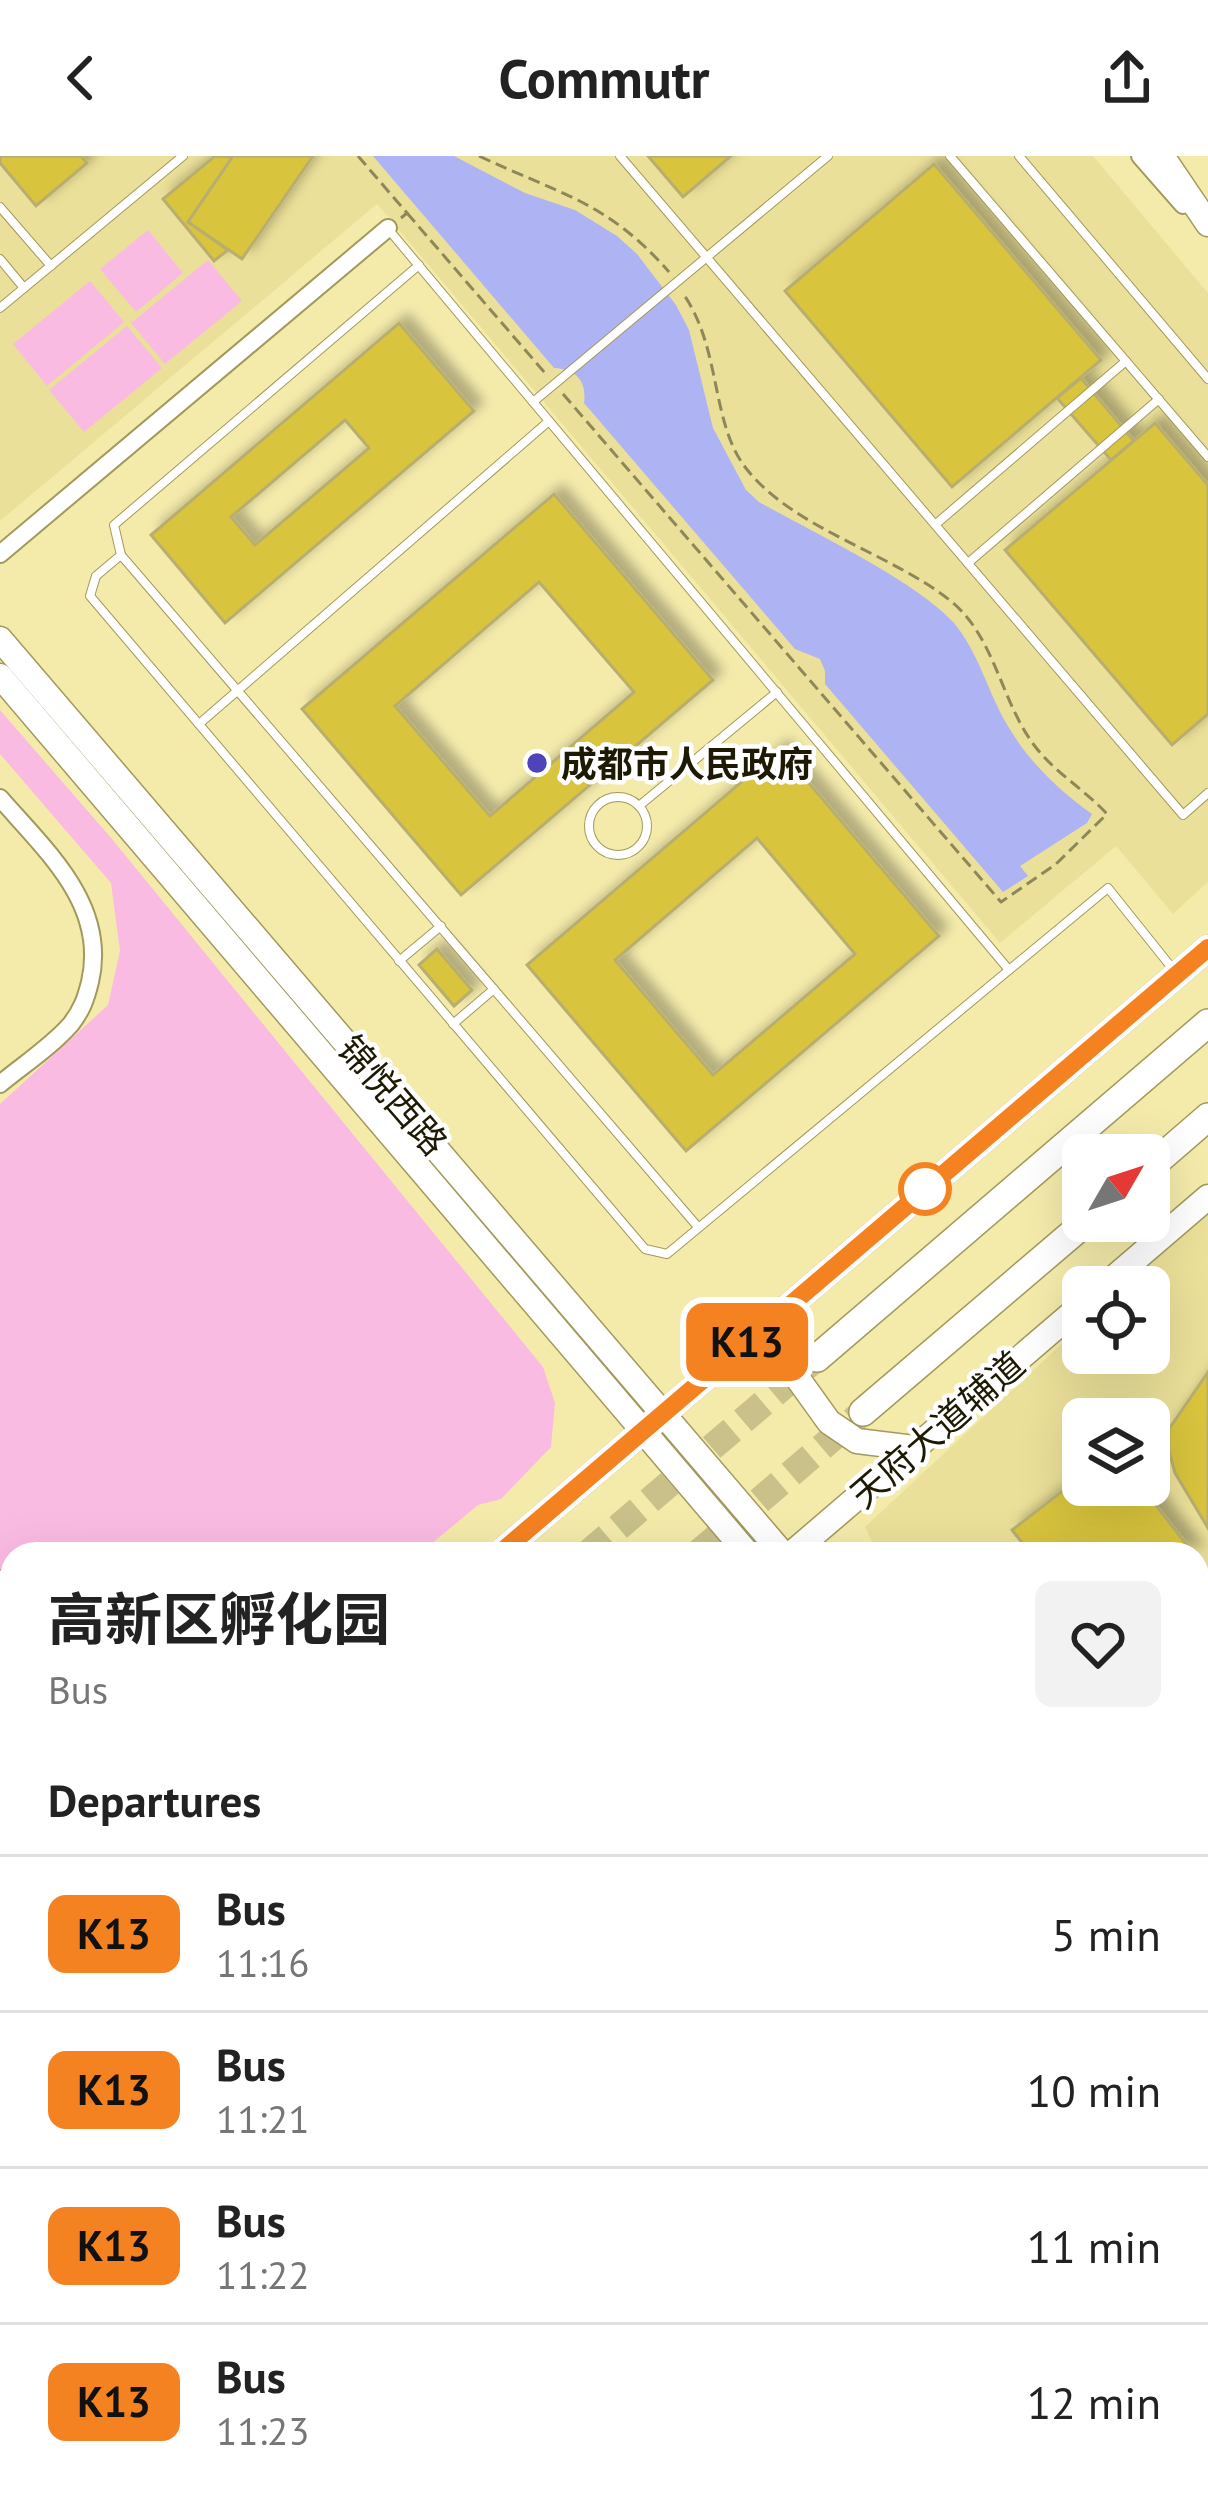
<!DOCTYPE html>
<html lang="en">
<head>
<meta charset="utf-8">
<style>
	:root { --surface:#fff; --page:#f2f2f2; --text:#222; --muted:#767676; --line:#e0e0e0 }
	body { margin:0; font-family:"PT Sans","Noto Sans SC",sans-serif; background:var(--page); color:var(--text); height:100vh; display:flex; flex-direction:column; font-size:45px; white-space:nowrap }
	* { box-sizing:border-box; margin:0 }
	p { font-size:39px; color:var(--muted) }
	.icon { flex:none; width:66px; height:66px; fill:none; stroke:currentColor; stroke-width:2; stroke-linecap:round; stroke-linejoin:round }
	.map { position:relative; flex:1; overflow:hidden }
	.drawer { position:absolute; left:0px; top:1386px; width:1209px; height:960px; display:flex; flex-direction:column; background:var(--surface); border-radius:36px 36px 0 0; box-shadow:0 12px 48px #0002 }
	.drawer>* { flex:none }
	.badge { padding:0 24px; border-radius:18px; font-size:42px; line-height:78px }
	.needle { width:78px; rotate:51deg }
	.buttons { position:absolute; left:1062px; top:978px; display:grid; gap:24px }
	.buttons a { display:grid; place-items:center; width:108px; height:108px; border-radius:18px; background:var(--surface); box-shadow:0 12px 48px #0002; font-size:60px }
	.map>.badge { position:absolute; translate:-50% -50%; box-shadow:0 0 0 6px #fff }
	h2 { padding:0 48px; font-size:45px; line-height:108px }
	.round { display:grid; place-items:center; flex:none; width:126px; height:126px; border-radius:18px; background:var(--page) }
	.headline { display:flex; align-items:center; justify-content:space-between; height:204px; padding:0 48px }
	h1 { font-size:57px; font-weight:700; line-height:90px }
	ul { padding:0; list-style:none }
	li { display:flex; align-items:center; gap:36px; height:156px; padding:0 48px; border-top:3px solid var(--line) }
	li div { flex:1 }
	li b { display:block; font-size:45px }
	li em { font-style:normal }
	li .badge { min-width:132px; font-weight:700; text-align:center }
	header { display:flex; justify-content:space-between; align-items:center; height:156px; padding:0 48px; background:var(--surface); font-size:54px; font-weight:700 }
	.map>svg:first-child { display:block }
	.built { fill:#ebe099; fill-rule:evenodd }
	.green { fill:#fabbe3 }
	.water { fill:#aeb3f3 }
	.building { fill:#d8c43c; stroke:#b7ae70; stroke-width:3; fill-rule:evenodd; filter:url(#shadow) }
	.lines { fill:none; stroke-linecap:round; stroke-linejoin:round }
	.primary-tunnel { stroke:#c9c189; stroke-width:27; stroke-dasharray:27 14; stroke-linecap:butt }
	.lane-casing { stroke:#a2995c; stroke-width:10 }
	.street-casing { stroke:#a2995c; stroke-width:20 }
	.secondary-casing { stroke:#a2995c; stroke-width:27 }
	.primary-casing { stroke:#a2995c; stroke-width:30 }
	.path { stroke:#8d875a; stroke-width:3; stroke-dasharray:12 6; stroke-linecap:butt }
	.lane { stroke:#fff; stroke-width:8 }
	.street { stroke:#fff; stroke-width:16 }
	.secondary { stroke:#fff; stroke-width:24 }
	.primary { stroke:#fff; stroke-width:27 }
	.line-casing { stroke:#fff; stroke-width:27 }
	.line { stroke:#f58220; stroke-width:18 }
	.poi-dot { fill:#4e43ba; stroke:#fff; stroke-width:4.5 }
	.stop-dot { fill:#fff; stroke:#f58220; stroke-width:6 }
	.labels { text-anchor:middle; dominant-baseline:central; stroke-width:9; stroke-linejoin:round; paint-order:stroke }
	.poi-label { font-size:36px; font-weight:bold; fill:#1d1902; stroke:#fff; text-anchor:start }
	.street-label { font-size:36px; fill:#1d1902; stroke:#fff }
</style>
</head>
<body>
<header><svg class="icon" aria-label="back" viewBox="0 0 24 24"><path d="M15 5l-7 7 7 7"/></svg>Commutr<svg class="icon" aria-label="share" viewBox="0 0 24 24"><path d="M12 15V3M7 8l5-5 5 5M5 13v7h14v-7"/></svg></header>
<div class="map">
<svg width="1208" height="2346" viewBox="0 0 1208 2346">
	<defs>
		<filter id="shadow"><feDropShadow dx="9" dy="-9" stdDeviation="6" flood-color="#0004"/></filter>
	</defs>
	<rect width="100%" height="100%" fill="#f4ebab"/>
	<g class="built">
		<polygon points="0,0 1093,0 1208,137 1208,726 1173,758 1116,690 1000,787 377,48 0,365"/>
		<path d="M1208,1054v712l-11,7v-375h-319l-13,-27 218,-203v29h66v-66h-25zM1083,1263h66v66h-66z"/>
		<polygon points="1197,1997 1208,2010 1208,2195 1197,2204"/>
		<polygon points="12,2121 12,2334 1042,2334 1027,2346 0,2346 0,2131"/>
	</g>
	<g class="green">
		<polygon points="148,74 183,117 136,156 100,113"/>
		<polygon points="208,104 242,145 165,208 131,167"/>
		<polygon points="90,125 124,166 47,230 13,188"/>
		<polygon points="127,170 162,212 84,276 49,234"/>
		<polygon points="0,554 112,683 543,1211 555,1247 551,1291 501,1343 478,1349 419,1398 12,1398 12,1607 0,1597 0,948 108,849 120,795 111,727 0,598"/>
		<polygon points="12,1851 12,2017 0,2028 0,1861"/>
		<polygon points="533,2334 643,2334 629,2346 543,2346"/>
	</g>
	<path class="water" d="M373,0h81l71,37 50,17 42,26 20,18 39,51 13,25 24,98 33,62 13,12c53,30 156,78 195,121 24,29 33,66 51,98 21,38 52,68 87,93l-5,9 -67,43 8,10 -25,16 -178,-208v-13l-5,-12 -25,-10 -211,-246c3,-22 -8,-34 -30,-35z"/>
	<g class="building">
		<polygon points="0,0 81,0 87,7 36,50 0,7"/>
		<polygon points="215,0 233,1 188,66 228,94 214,105 163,43"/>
		<polygon points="313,0 242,103 188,66 233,0"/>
		<polygon points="648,0 731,0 683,41"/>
		<polygon points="934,8 1101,204 952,331 785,135"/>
		<path d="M399,167l75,88 -249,212 -74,-88zM345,264l24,28 -114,97 -24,-28z"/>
		<polygon points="1081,222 1134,285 1111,304 1057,242"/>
		<polygon points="1155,267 1208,329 1208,558 1172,589 1005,394"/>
		<path d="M554,338l159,186 -252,215 -159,-186zM539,426l95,110 -144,124 -95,-110z"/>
		<path d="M780,593l159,187 -253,215 -159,-186zM757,682l98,116 -142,121 -98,-115z"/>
		<polygon points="437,793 472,834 454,850 419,809"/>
		<polygon points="1208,1216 1208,1372 1175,1317 1169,1295 1169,1273"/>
		<polygon points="1083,1319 1083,1329 1140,1329 1194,1398 1031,1398 1012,1374"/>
		<polygon points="1208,1551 1208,1721 1200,1728 1197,1560"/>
	</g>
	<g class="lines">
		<g class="primary-tunnel">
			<polyline points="587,1398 814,1204"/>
			<polyline points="697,1398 863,1256"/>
			<polyline points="0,1900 12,1889"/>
			<polyline points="0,1994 12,1984"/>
		</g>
		<defs>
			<g id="lane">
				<polyline points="620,0 1183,659 1208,637"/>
				<polyline points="950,0 1208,301"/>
				<polyline points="1019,0 1208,223"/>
				<polyline points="0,51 51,110"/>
				<polyline points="389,74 1009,814 1108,732 1176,817"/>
				<polyline points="0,103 24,132"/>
				<polyline points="419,109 114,369 121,399 96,420 90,440 645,1093 667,1098 1009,814"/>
				<polyline points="0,152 183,0"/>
				<polyline points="533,246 828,0"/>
				<polyline points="936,368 1126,205"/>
				<polyline points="121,399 698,1071"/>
				<polyline points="968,407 1159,243"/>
				<polyline points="199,568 549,265"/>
				<circle cx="618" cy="670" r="29"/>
				<polyline points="639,650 777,536"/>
				<polyline points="399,805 441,770"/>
				<polyline points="453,868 494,833"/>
				<polyline points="0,1420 12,1411"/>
				<polyline points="1197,1804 1208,1796"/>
				<polyline points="1197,2010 1208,2024"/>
				<polyline points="1197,2146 1208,2128"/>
				<polyline points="988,2346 994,2334"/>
			</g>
			<g id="street">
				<polyline points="1140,0 1183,49"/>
				<polyline points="0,398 388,72"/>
				<path d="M0,642c46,53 108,107 90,184 -4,16 -8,28 -19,42 -19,22 -48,41 -71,60"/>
				<polyline points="0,1646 12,1651"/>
			</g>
			<g id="secondary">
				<polyline points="1162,0 1208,68"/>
				<polyline points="0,483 783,1398"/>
				<polyline points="0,520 748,1398"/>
				<polyline points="1103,1131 1208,1041"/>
				<polyline points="789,1150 783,1187 791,1213 829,1266 857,1285 914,1292"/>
				<polyline points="499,1398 1208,792"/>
				<polyline points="791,1398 1083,1148"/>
				<polyline points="0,1681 12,1680"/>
				<polyline points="0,1824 12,1814"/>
				<polyline points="1197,1880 1208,1893"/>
				<polyline points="1197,1915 1208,1928"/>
				<polyline points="0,2074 12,2064"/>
				<polyline points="1197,2317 1208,2307"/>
				<polyline points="1163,2346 1177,2334"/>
			</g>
			<g id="primary">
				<polyline points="1149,1012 1208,961"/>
				<polyline points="817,1202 1208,867"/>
				<polyline points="863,1256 1087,1065"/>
			</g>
		</defs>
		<use href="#lane" class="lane-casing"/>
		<use href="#street" class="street-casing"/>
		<use href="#secondary" class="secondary-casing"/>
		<use href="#primary" class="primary-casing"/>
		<g class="path">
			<polyline points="358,0 407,57 401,62"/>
			<path d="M479,0c80,38 128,45 190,116"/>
			<polyline points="407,57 545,217"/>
			<path d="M563,238l438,508 55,-38 51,-50c-23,-25 -53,-42 -73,-69 -33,-44 -39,-107 -82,-143 -60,-49 -160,-73 -207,-135 -34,-45 -24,-118 -61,-172"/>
			<polyline points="467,1398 479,1387"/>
			<polyline points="0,1787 12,1777"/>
			<polyline points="0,2099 12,2096"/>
			<polyline points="0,2265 12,2255"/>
			<polyline points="35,2334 51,2346"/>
			<polyline points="116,2334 124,2346"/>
			<polyline points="464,2334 474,2346"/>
			<polyline points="526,2334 536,2346"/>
			<polyline points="856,2334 867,2346"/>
			<polyline points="909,2334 920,2346"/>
			<polyline points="655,2335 663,2346"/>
			<polyline points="201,2336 210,2346"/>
			<polyline points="0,2338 12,2327"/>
			<polyline points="187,2346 201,2334"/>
			<polyline points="239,2346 253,2334"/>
			<polyline points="439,2346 454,2334"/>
			<polyline points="638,2346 652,2334"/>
			<polyline points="699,2346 713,2334"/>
		</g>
		<use href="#lane" class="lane"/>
		<use href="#street" class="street"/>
		<use href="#secondary" class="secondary"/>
		<use href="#primary" class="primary"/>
	</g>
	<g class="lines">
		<defs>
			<polyline id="line" points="499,1398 1208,792"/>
		</defs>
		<use href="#line" class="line-casing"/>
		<use href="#line" class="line"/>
	</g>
	<circle class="poi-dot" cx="537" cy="607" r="12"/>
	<circle class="stop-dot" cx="925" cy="1033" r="24"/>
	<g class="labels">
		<g class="poi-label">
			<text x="561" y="607">成都市人民政府</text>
		</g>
		<g class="street-label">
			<text transform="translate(393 939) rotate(49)">锦悦西路</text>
			<text transform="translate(937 1273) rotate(-41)">天府大道辅道</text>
		</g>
	</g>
</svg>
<div class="buttons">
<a><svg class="needle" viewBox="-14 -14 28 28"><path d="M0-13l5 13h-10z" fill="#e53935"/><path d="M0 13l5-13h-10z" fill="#767676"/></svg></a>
<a><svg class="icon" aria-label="locate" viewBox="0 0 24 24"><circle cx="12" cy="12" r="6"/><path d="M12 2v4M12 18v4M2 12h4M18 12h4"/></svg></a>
<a><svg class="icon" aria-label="layers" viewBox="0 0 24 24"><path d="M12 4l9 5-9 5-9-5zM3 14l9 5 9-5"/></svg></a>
</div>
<b class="badge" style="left:747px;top:1186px;background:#f58220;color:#111">K13</b>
<section class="drawer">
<div class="headline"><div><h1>高新区孵化园</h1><p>Bus</p></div><a class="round"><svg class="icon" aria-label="heart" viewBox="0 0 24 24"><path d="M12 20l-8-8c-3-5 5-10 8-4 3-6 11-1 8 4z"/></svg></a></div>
<h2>Departures</h2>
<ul>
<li><span class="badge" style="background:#f58220;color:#111">K13</span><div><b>Bus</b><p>11:16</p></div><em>5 min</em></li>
<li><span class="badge" style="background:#f58220;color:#111">K13</span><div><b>Bus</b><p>11:21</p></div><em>10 min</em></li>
<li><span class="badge" style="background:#f58220;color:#111">K13</span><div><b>Bus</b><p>11:22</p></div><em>11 min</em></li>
<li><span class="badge" style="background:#f58220;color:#111">K13</span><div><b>Bus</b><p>11:23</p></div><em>12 min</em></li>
</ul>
</section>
</div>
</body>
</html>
